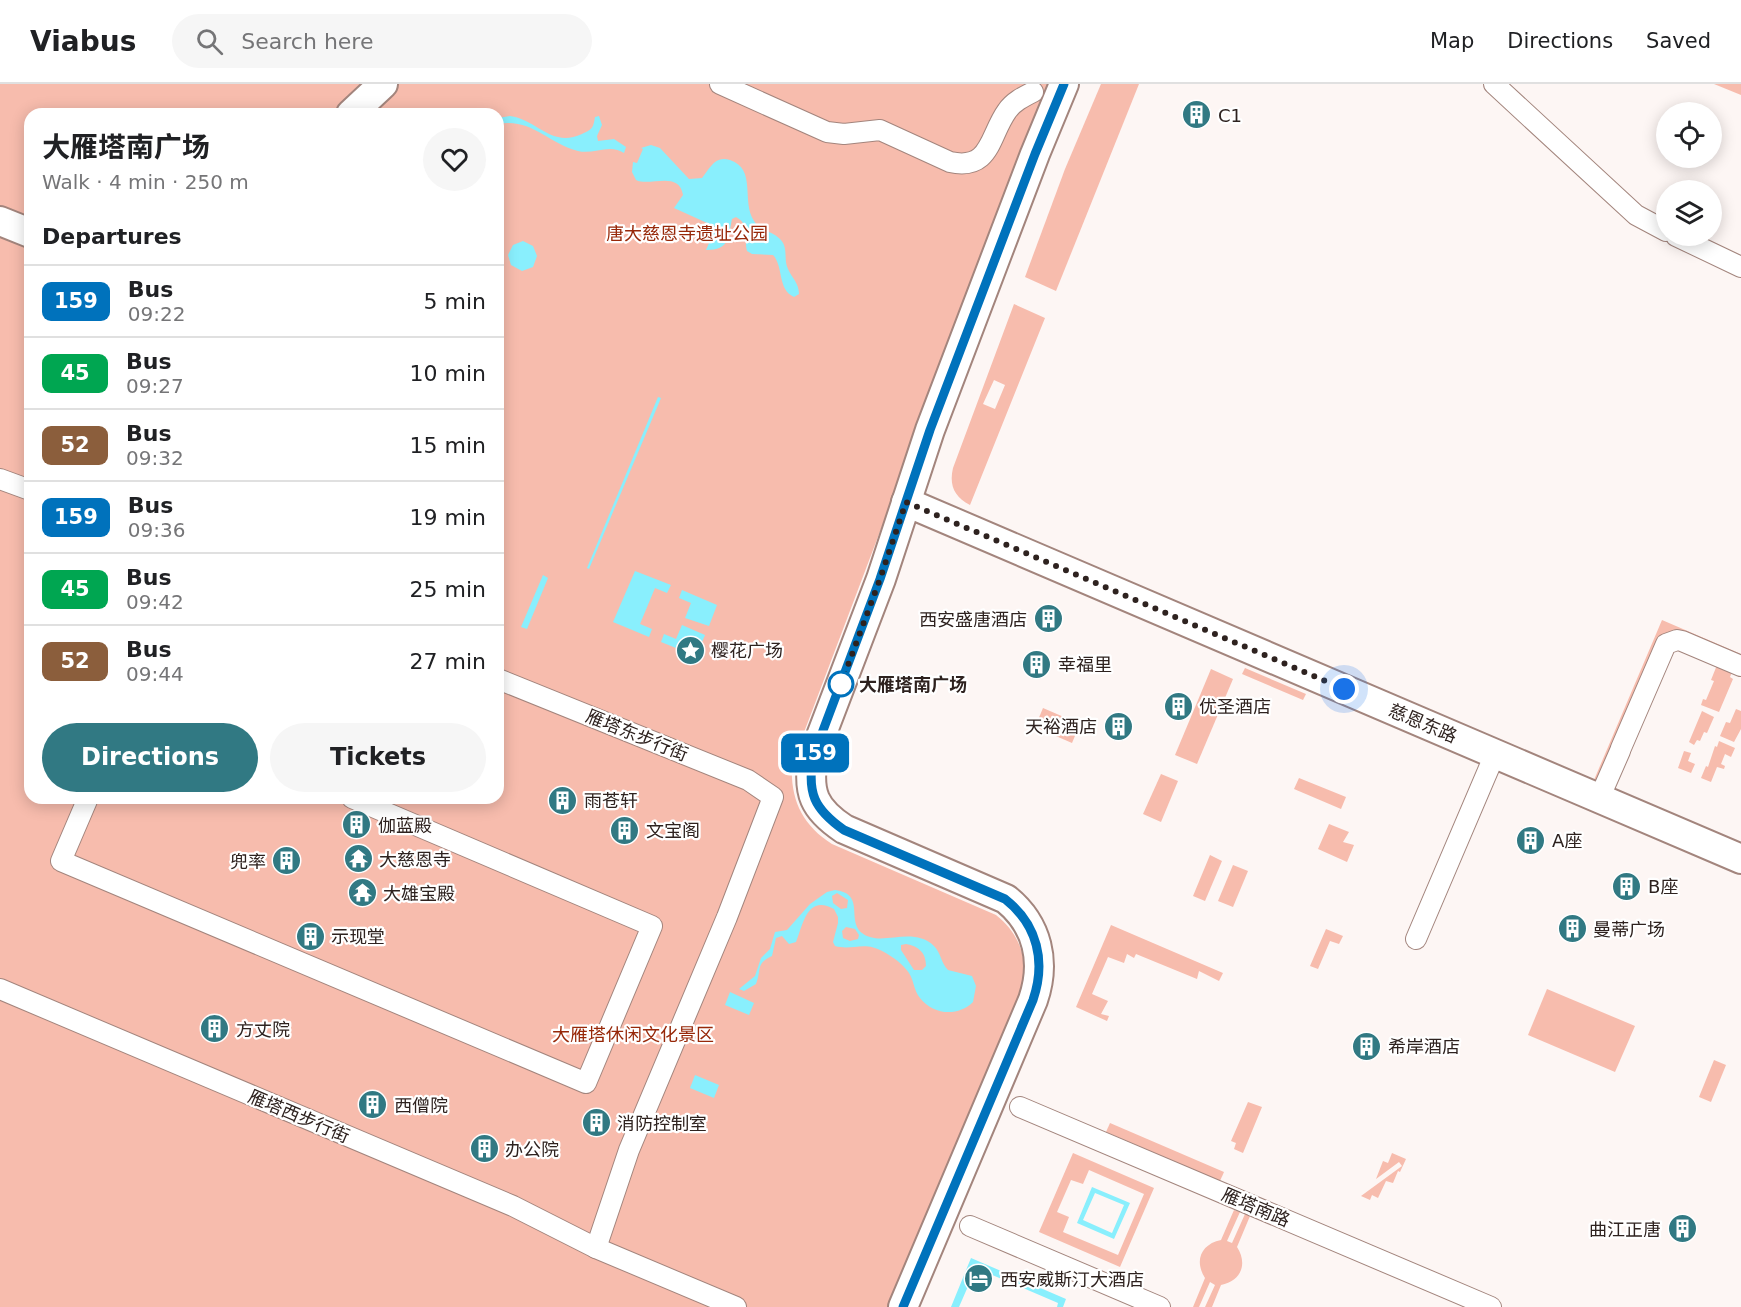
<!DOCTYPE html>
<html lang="en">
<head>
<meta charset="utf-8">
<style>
	:root { --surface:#fff; --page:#f6f6f6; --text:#202124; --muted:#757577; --line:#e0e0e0; --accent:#317983 }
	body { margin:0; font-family:"DejaVu Sans","Noto Sans SC",sans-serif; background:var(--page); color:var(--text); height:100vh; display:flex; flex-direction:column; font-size:22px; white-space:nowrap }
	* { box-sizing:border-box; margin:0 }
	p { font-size:20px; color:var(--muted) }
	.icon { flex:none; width:33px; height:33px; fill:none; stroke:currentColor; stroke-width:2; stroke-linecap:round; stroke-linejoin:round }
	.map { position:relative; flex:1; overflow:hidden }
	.details { position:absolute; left:24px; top:24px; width:480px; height:696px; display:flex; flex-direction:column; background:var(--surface); border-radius:18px; box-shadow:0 3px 15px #0003 }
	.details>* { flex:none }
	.badge { padding:0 12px; border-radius:9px; font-size:21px; line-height:39px }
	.tools { position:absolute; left:1656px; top:18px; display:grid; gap:12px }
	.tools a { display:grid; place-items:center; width:66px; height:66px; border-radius:50%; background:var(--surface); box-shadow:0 3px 15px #0003; font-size:30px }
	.you { position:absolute; width:30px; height:30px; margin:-15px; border:4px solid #fff; border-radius:50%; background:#1a73e8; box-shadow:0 0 0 9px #1a73e833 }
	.map>.badge { position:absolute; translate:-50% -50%; box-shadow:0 0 0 3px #fff }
	h2 { padding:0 18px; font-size:22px; line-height:54px }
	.round { display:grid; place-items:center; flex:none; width:63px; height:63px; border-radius:32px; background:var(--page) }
	.overview { display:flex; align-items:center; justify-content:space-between; height:102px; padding:0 18px }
	h1 { font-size:28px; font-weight:700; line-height:45px }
	.action { display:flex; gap:12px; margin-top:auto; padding:12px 18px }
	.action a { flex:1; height:69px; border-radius:36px; background:var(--accent); color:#fff; font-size:24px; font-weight:700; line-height:69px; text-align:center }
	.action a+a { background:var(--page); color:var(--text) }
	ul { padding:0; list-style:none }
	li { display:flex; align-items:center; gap:18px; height:72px; padding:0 18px; border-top:2px solid var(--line) }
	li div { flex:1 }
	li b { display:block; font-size:22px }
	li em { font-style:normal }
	li .badge { min-width:66px; font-weight:700; text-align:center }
	header { display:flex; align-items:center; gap:36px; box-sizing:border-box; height:84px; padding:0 30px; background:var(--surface); border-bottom:2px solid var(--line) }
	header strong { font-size:28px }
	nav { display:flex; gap:33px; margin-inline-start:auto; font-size:21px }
	.search { width:420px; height:54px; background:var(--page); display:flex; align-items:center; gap:15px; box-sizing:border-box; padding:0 21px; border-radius:33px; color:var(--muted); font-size:22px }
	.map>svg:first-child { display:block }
	.green { fill:#f7bcad; fill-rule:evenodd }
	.water { fill:#89effd; fill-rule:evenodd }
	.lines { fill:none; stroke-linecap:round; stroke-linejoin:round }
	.street-casing { stroke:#a3857d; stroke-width:22 }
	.secondary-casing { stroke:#a3857d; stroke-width:32 }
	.street { stroke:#fff; stroke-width:20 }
	.secondary { stroke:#fff; stroke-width:28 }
	.line-casing { stroke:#fff; stroke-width:14 }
	.line { stroke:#0072bc; stroke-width:9 }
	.walk { stroke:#2e221f; stroke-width:6; stroke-dasharray:0 10.8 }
	.stop-dot { fill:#fff; stroke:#0072bc; stroke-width:3 }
	.labels { text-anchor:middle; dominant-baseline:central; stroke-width:4.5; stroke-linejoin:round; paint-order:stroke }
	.poi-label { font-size:18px; fill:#2e221f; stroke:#fff; text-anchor:start }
	.park-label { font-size:18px; fill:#972809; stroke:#fff }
	.stop-label { font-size:18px; font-weight:bold; fill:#2e221f; stroke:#fff; text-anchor:start }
	.street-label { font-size:18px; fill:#2e221f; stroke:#fff }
</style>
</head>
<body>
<header>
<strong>Viabus</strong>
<div class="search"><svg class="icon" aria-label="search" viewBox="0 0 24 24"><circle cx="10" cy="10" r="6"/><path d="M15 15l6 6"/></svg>Search here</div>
<nav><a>Map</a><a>Directions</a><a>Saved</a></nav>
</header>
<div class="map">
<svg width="1741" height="1223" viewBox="0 0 1741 1223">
	<rect width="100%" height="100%" fill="#fdf6f4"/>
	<g class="green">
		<path d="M0,0h1052l-31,75 -229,605c-2,35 10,61 40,80l164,71c24,19 34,46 25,77l-134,315h-887zM30,30h468v684h-468z"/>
		<polygon points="1101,0 1139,0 1056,207 1025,193 1065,85"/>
		<polygon points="1714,0 1741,0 1741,11"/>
		<path d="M1014,220l31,14 -75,187c-16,-8 -21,-20 -17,-37zM994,296l11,5 -10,24 -12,-5z"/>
		<polygon points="1662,536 1741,570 1741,574 1677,549 1599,698 1594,696"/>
		<polygon points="1717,581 1732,588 1730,593 1733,595 1719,628 1701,621 1703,615 1706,616 1714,597 1711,596"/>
		<polygon points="1245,584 1306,610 1303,616 1242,590"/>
		<polygon points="1211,585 1233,595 1197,680 1175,671"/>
		<polygon points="1043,624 1080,640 1072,659 1035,643"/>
		<polygon points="1736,625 1741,627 1741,645 1734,658 1720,652 1726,638 1730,639"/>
		<polygon points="1702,627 1714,633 1707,649 1704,648 1700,657 1697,656 1694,661 1689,658"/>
		<polygon points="1719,657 1735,664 1731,673 1725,670 1721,680 1725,682 1724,685 1717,683 1711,698 1701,694 1706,682 1708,683 1715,662 1717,663"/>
		<polygon points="1684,667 1691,669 1688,677 1695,680 1691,689 1678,684"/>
		<polygon points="1161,690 1178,697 1161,738 1143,730"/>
		<polygon points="1299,694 1346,713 1341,725 1294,705"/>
		<polygon points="1329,740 1349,748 1343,758 1354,761 1347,778 1318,765"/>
		<polygon points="1210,771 1222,777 1205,817 1193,812"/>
		<polygon points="1233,781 1248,787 1233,823 1218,817"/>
		<polygon points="1111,841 1223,889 1219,897 1199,887 1197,895 1136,870 1134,874 1127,870 1124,879 1108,873 1092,910 1108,917 1101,930 1109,932 1107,937 1076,923"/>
		<polygon points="1326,845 1343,852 1339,860 1330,857 1318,885 1310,882"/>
		<polygon points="1547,905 1635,942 1615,988 1528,951"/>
		<polygon points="1714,976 1726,981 1711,1018 1699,1013"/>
		<polygon points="1248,1018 1262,1023 1243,1069 1234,1065 1236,1059 1231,1057"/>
		<polygon points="1110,1039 1224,1088 1220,1097 1106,1048"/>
		<path d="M1073,1069l81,35 -34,79 -81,-35zM1089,1086l55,24 -26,61 -55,-23 6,-15 -12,-5 14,-32 12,4z"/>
		<polygon points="1392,1069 1406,1075 1400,1088 1398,1087 1393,1099 1386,1097 1378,1114 1372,1111 1370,1116 1361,1112 1402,1082 1399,1078 1376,1095 1383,1077 1388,1079"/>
		<path d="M1234,1126l6,2 -13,29 5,2 13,-29 5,2 -13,31c11,17 4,34 -16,38l-9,22h-7l10,-22 -5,-3 -11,25h-6l12,-29c-11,-17 -4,-34 16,-38z"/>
	</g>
	<g class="water">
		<path d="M510,32c28,4 41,32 72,18 11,-5 11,-6 13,-17l4,-1 3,9 -5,11 1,5 16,-2 12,8 -2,6c-14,-10 -31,2 -46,-2 -31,-8 -46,-33 -80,-27v-6z"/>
		<path d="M651,61l9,3 29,31 13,-1c8,-10 13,-23 28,-18 27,9 11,41 24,61 8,12 17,9 26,18 9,9 3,20 8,30 4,9 11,14 11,25l-5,3c-17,-8 -10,-30 -21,-42l-21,-1 -5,-3c-3,-13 3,-27 -11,-34l-4,2c-4,18 -2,31 -26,31l10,-23 -42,-19 9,-13c-4,-25 -33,-8 -47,-15l-4,-8 1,-10 4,1 6,-14 -2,-1z"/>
		<polygon points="523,157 533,162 537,172 533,183 522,187 511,181 508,171 513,161"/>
		<polygon points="658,313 661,314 589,485 587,484"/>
		<polygon points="635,487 671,501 667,509 655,504 640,540 652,545 649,553 613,538"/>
		<polygon points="543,491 548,494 527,545 521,543"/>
		<polygon points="682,506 717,521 709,542 685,534 691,519 679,514"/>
		<polygon points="682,541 705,551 696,572 661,558 664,550 676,555"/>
		<path d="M835,806c31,4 11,30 27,43 19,15 50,-8 72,13 7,7 7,17 14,24l24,6 4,10 -3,16c-15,15 -40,13 -53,-4 -6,-7 -6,-17 -11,-25 -6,-9 -16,-16 -25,-21 -20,-12 -31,-1 -49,-6l-2,-4 5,-19v-6l-4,-8c-27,-15 -31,16 -38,33l-7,2 -7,-8 -6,2 -4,18c-17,8 -10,13 -16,28l-12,7 -5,-2 16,-13 6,-18 9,-9 5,-17 12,-2 23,-26 17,-12zM837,809l11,7 -1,8 -6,1 -8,-6 -1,-7zM846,843l9,2 4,6 -1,4 -8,2 -7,-3 -1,-7zM906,860c13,2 20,9 20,22l-4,4h-8l-13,-20v-5z"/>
		<polygon points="730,908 754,919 749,931 725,921"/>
		<polygon points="695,991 719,1001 714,1014 690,1004"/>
		<path d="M1092,1103l38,16 -16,36 -37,-16zM1095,1109l29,12 -12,28 -29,-13z"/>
		<polygon points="971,1174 1066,1215 1063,1223 1057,1223 1058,1219 976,1184 959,1223 951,1223"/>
	</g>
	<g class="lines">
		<defs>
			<g id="street">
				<path d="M720,0l107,48 17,2 36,-4 70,32c41,9 39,-26 57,-51 6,-9 16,-14 26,-19"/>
				<polyline points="1494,0 1636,131 1666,147"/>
				<polyline points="1676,152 1741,183"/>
				<polyline points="0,395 30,406"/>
				<polyline points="498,595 748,696 773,713 727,833 629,1066 596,1164"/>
				<polyline points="1621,664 1666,560 1677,556 1682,557 1741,582"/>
				<polyline points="88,714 61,777 586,999 652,842 352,714"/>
				<polyline points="1599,715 1620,667"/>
				<polyline points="1416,855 1495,670"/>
				<polyline points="0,905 513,1122 596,1164 736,1223"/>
				<polyline points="1020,1023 1491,1223"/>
				<polyline points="970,1142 1160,1223"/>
			</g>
			<g id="secondary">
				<polyline points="351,30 383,0"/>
				<polyline points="0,137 30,149"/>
				<polyline points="906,418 1741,775"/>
				<path d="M903,1223l130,-307c13,-38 5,-75 -27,-101l-162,-70c-30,-20 -37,-36 -31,-72l68,-178 49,-149 105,-276 29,-70"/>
			</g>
		</defs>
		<use href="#street" class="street-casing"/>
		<use href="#secondary" class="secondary-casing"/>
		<use href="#street" class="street"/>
		<use href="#secondary" class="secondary"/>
	</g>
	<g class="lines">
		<defs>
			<path id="line" d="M903,1223l130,-307c13,-38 5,-75 -28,-101l-161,-69c-30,-21 -37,-37 -31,-73l67,-178 50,-149 105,-276 29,-70"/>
		</defs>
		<use href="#line" class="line-casing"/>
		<use href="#line" class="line"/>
		<polyline class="walk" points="841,600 880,495 906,418 1344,605"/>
	</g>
	<defs>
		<symbol id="building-disc" viewBox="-11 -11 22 22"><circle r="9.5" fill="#317983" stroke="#fff"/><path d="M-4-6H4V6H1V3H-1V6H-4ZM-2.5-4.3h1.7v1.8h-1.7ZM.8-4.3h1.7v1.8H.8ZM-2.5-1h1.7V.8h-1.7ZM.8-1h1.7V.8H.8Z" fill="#fff"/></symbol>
		<symbol id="sight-disc" viewBox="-11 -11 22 22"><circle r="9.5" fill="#317983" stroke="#fff"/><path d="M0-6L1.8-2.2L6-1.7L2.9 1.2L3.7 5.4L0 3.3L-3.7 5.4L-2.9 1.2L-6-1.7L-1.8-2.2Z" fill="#fff"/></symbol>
		<symbol id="temple-disc" viewBox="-11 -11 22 22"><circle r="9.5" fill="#317983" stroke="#fff"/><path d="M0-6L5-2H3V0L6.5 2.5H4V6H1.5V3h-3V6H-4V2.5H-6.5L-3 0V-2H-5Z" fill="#fff"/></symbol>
		<symbol id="hotel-disc" viewBox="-11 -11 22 22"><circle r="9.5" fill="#317983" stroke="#fff"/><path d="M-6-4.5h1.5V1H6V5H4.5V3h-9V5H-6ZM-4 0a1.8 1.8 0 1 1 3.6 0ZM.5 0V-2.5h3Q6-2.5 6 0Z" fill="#fff"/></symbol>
	</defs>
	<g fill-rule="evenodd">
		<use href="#building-disc" x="1180" y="14" width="33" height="33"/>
		<use href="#building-disc" x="1032" y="518" width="33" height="33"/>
		<use href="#sight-disc" x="674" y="550" width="33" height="33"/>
		<use href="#building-disc" x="1020" y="564" width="33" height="33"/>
		<use href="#building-disc" x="1162" y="606" width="33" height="33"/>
		<use href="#building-disc" x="1102" y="626" width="33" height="33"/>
		<use href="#building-disc" x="546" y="700" width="33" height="33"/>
		<use href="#building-disc" x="340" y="724" width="33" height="33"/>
		<use href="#building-disc" x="608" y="730" width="33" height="33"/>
		<use href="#building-disc" x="1514" y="740" width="33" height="33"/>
		<use href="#temple-disc" x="342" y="758" width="33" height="33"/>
		<use href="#building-disc" x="270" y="760" width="33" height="33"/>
		<use href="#building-disc" x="1610" y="786" width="33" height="33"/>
		<use href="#temple-disc" x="346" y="792" width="33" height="33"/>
		<use href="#building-disc" x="1556" y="828" width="33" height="33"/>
		<use href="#building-disc" x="294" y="836" width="33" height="33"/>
		<use href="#building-disc" x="198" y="928" width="33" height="33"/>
		<use href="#building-disc" x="1350" y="946" width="33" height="33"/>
		<use href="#building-disc" x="356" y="1004" width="33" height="33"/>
		<use href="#building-disc" x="580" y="1022" width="33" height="33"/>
		<use href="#building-disc" x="468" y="1048" width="33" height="33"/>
		<use href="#building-disc" x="1666" y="1128" width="33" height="33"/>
		<use href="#hotel-disc" x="962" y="1178" width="33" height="33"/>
	</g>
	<circle class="stop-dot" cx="841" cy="600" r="12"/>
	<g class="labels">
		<g class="poi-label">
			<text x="1218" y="31">C1</text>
			<text x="1027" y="535" text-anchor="end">西安盛唐酒店</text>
			<text x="711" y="566">樱花广场</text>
			<text x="1058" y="580">幸福里</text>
			<text x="1199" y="622">优圣酒店</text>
			<text x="1097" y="642" text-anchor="end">天裕酒店</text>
			<text x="584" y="716">雨苍轩</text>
			<text x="378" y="741">伽蓝殿</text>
			<text x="646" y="746">文宝阁</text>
			<text x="1552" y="756">A座</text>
			<text x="379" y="775">大慈恩寺</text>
			<text x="266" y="777" text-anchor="end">兜率</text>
			<text x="1648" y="802">B座</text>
			<text x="383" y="809">大雄宝殿</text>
			<text x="1593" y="845">曼蒂广场</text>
			<text x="331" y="852">示现堂</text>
			<text x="236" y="945">方丈院</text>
			<text x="1388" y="962">希岸酒店</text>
			<text x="394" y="1021">西僧院</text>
			<text x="617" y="1039">消防控制室</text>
			<text x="505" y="1065">办公院</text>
			<text x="1661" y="1145" text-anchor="end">曲江正唐</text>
			<text x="1000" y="1195">西安威斯汀大酒店</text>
		</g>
		<g class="park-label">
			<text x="687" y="149">唐大慈恩寺遗址公园</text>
			<text x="633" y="950">大雁塔休闲文化景区</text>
		</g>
		<g class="stop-label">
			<text x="859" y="600">大雁塔南广场</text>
		</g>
		<g class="street-label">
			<text transform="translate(1423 639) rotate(23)">慈恩东路</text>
			<text transform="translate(637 651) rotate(22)">雁塔东步行街</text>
			<text transform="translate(299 1032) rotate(23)">雁塔西步行街</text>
			<text transform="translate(1256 1123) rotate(23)">雁塔南路</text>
		</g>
	</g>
</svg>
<div class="tools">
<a><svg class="icon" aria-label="locate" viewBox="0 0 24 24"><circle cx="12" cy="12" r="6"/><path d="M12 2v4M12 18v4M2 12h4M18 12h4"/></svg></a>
<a><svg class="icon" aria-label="layers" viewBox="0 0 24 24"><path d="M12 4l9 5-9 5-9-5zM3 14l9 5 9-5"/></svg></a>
</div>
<div class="you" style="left:1344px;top:605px"></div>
<b class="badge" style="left:815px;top:669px;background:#0072bc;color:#fff">159</b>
<section class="details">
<div class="overview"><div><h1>大雁塔南广场</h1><p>Walk · 4 min · 250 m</p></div><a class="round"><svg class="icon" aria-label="heart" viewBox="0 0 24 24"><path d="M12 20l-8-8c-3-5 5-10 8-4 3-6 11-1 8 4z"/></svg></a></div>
<h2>Departures</h2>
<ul>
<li><span class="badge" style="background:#0072bc;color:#fff">159</span><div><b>Bus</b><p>09:22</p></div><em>5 min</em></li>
<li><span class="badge" style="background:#00a651;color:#fff">45</span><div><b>Bus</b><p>09:27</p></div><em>10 min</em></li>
<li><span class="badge" style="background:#8b5e3c;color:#fff">52</span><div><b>Bus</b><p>09:32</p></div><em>15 min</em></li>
<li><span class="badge" style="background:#0072bc;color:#fff">159</span><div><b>Bus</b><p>09:36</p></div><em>19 min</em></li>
<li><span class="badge" style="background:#00a651;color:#fff">45</span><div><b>Bus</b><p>09:42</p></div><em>25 min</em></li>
<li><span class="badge" style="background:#8b5e3c;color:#fff">52</span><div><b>Bus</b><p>09:44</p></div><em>27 min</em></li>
</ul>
<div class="action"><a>Directions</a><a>Tickets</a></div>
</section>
</div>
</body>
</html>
